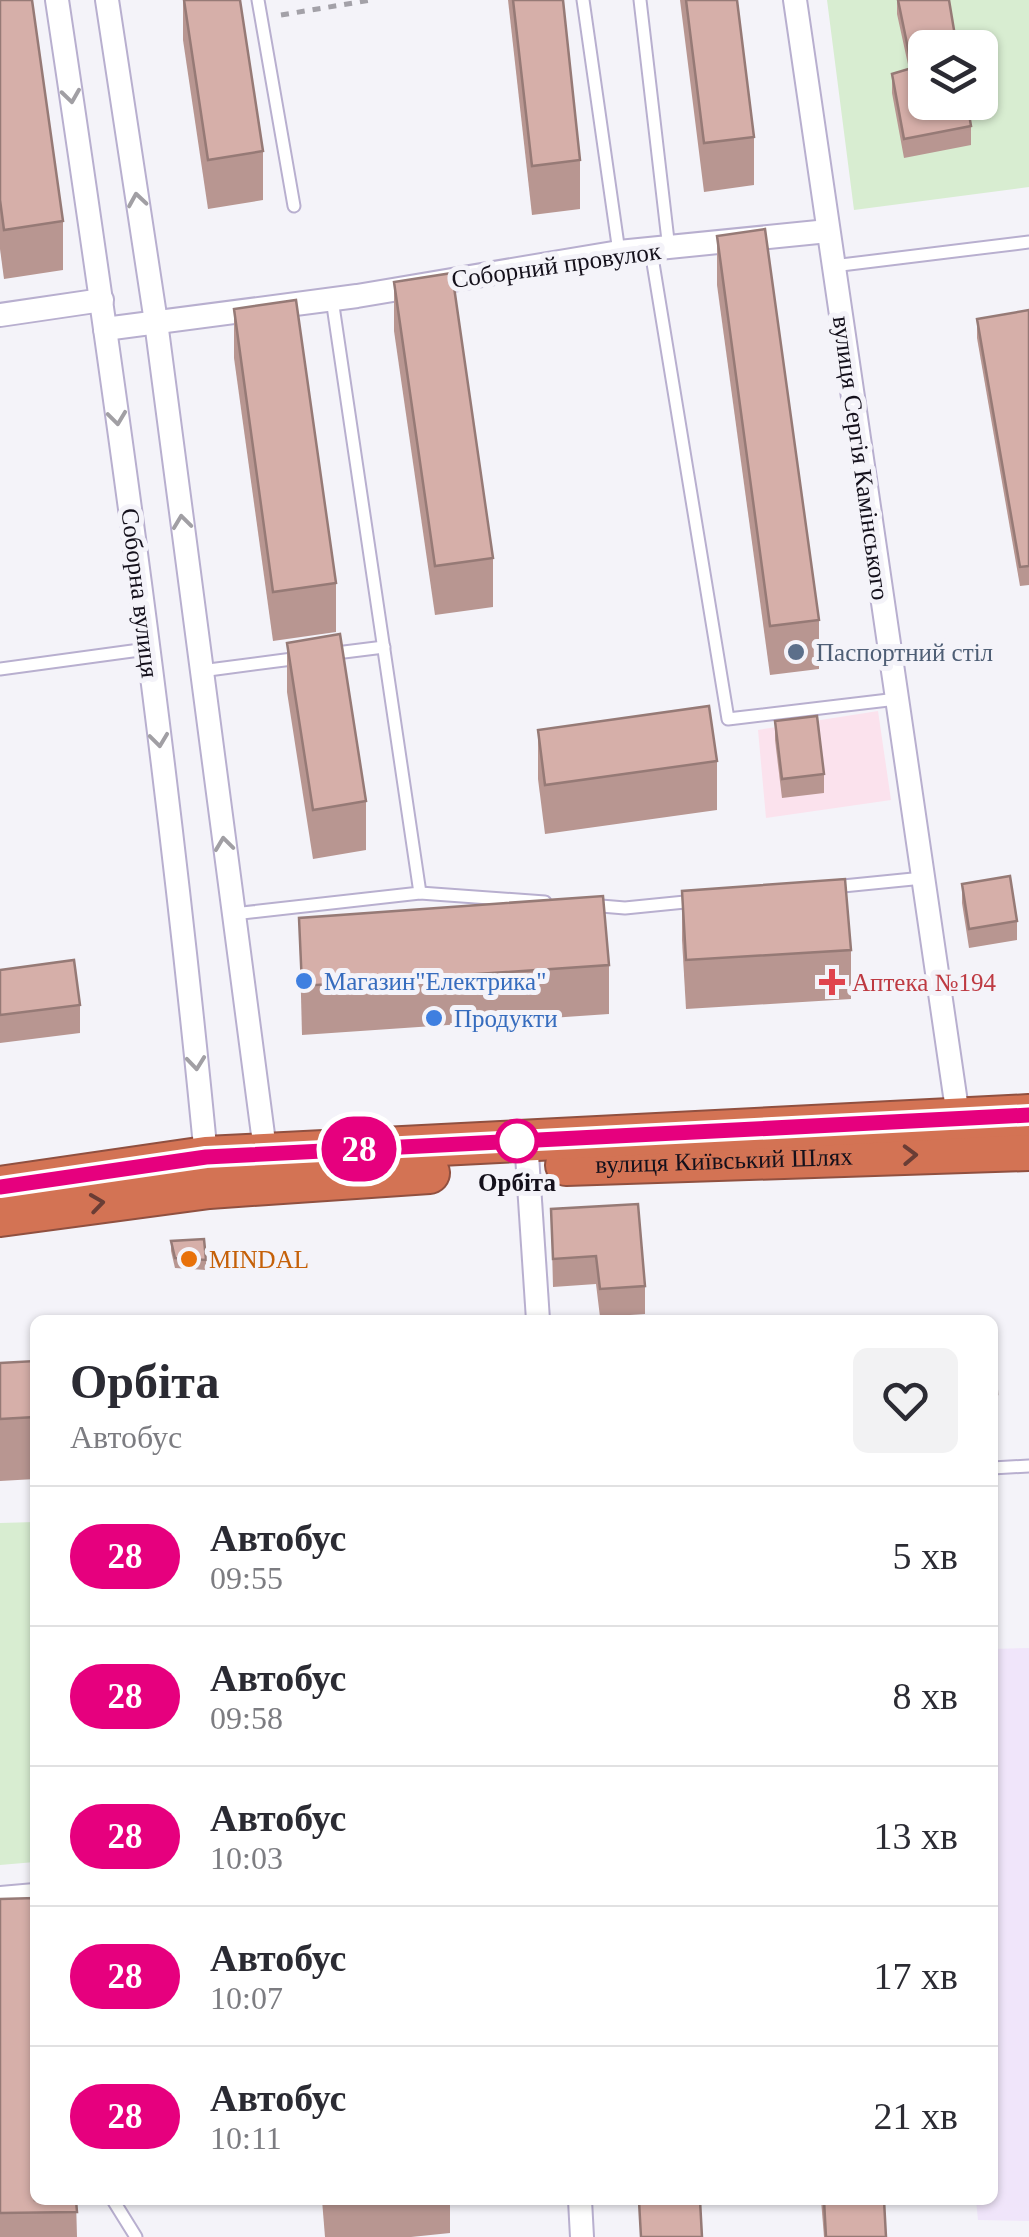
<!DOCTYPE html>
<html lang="uk">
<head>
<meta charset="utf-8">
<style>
	:root { --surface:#fff; --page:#f2f2f3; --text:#2b2b33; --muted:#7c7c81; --line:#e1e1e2 }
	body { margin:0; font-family:"Times New Roman",serif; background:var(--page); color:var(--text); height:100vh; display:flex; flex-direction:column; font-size:38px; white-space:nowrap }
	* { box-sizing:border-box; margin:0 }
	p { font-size:32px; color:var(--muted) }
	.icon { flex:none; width:55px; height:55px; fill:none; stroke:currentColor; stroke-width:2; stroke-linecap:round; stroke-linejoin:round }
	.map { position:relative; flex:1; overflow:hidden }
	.details { position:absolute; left:30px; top:1315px; width:968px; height:890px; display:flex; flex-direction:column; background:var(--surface); border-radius:15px; box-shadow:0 2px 8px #0004 }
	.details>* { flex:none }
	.badge { padding:0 20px; border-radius:32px; font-size:35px; line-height:65px }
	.controls { position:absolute; left:908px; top:30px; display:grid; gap:20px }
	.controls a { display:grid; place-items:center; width:90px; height:90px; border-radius:15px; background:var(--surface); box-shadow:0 2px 8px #0004; font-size:50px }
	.map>.badge { position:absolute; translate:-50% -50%; box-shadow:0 0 0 5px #fff }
	.round { display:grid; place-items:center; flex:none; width:105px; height:105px; border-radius:15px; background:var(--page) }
	.overview { display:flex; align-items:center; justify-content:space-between; height:170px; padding:0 40px }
	h1 { font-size:48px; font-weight:600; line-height:75px }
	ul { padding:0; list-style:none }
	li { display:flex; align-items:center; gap:30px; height:140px; padding:0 40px; border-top:2px solid var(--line) }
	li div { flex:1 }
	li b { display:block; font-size:38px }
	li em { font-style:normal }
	li .badge { min-width:110px; font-weight:700; text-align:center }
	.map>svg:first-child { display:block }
	.commercial { fill:#fbe2ed }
	.industrial { fill:#f0e5fa }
	.green { fill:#d8edd1; fill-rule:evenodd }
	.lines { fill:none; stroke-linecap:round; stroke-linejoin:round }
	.lane-casing { stroke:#b8afcf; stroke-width:15 }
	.street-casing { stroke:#b8afcf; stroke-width:26 }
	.highway-casing { stroke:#905040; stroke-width:44 }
	.path { stroke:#a3a1a8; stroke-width:5; stroke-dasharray:8 8; stroke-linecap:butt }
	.lane { stroke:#fff; stroke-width:11 }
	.street { stroke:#fff; stroke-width:22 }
	.highway { stroke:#d37354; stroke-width:40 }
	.wall { fill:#b89691 }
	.building { fill:#d6afa9; stroke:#967a76; stroke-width:2.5 }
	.oneway { stroke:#a19fa4 }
	.oneway2 { stroke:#6a3d35 }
	.line-casing { stroke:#fff; stroke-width:22 }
	.line { stroke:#e6007e; stroke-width:15 }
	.service-dot { fill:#5c6f8a; stroke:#f4f3f9; stroke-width:4 }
	.shop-dot { fill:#3f7fe0; stroke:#f4f3f9; stroke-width:4 }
	.health-dot { fill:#e0444e; stroke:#f4f3f9; stroke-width:4 }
	.stop-dot { fill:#fff; stroke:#e6007e; stroke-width:5 }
	.food-dot { fill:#e8710a; stroke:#f4f3f9; stroke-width:4 }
	.labels { text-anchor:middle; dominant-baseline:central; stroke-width:10; stroke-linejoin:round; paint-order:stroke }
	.street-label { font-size:25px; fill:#14101b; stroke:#f4f3f9 }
	.service-label { font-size:25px; fill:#4e5e75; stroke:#f4f3f9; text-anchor:start }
	.shop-label { font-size:25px; fill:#366cbe; stroke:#f4f3f9; text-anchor:start }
	.health-label { font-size:25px; fill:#be3a42; stroke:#f4f3f9; text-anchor:start }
	.stop-label { font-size:25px; font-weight:bold; fill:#14101b; stroke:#f4f3f9 }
	.food-label { font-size:25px; fill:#c56008; stroke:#f4f3f9; text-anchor:start }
</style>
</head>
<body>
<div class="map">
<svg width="1029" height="2237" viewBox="0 0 1029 2237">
	<rect width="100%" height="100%" fill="#f4f3f9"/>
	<polygon class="commercial" points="878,711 891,800 766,818 758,730"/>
	<polygon class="industrial" points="1029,1648 1029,2221 978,2220 976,2200 992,2200 993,1649"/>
	<g class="green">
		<path d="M827,0h202v187l-175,23zM925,48h55v54h-55z"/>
		<polygon points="35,1522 35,1862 0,1865 0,1523"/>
	</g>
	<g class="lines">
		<defs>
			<g id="lane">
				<polyline points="258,0 294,206"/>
				<polyline points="583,0 619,252"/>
				<polyline points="640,0 669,249"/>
				<polyline points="651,251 728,719 897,699"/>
				<polyline points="833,266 1029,242"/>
				<polyline points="328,654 384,647"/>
				<polyline points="0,669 147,649"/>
				<polyline points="201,671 300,658"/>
				<polyline points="833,887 923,878"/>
				<polyline points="420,893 545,902"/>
				<polyline points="589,905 625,908 695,901"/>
				<polyline points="233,914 420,893 332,299"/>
				<polyline points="992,1468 1029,1466"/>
				<polyline points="113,2200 136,2237"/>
			</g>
			<g id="street">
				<path d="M57,0c58,388 113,777 150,1167"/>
				<polyline points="107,0 156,322 267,1165"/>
				<polyline points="795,0 960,1130"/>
				<polyline points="0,315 102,300"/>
				<polyline points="105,329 357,296 619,252 828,231"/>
				<polyline points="526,1140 538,1320"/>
				<polyline points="0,1898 35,1895"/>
				<polyline points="580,2200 582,2237"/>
			</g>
			<g id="highway">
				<path id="s1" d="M566,1165l463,-15"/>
				<polyline points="0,1187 206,1157 1029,1115"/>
				<polyline points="0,1216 209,1188 429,1173"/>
			</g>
		</defs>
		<use href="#lane" class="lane-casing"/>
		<use href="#street" class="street-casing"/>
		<use href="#highway" class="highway-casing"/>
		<polyline class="path" points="281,15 371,0"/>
		<use href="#lane" class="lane"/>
		<use href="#street" class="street"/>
		<use href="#highway" class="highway"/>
	</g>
	<g class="wall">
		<polygon points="0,0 63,221 63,270 4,279 0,249"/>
		<polygon points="183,0 240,0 263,151 263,200 208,209 183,40"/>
		<polygon points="508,0 563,0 580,160 580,209 532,215"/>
		<polygon points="680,0 737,0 754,137 754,185 704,192"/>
		<polygon points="897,0 949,0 971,126 971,145 904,158 892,93 892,74 909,69 897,14"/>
		<polygon points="717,236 819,620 819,669 770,675 717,285"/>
		<polygon points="394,282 493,558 493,607 435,615 394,331"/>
		<polygon points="234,309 336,583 336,632 273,641 234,358"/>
		<polygon points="1029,310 1029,585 1020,586 977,338 977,319"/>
		<polygon points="287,643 366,801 366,850 313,859 287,692"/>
		<polygon points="775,721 824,774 824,793 782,798 775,740"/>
		<polygon points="538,730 717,761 717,810 545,834 538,779"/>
		<polygon points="962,884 1017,921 1017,940 969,948 962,903"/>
		<polygon points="682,891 851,950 851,999 686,1009 682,940"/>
		<polygon points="299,918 609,965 609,1014 302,1035"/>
		<polygon points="0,970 80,1005 80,1033 0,1043"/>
		<polygon points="551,1209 645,1286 645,1314 600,1317 596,1284 553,1287"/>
		<polygon points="171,1241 206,1260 206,1270 175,1268 171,1251"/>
		<polygon points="992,1332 997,1394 997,1430 992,1430"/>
		<polygon points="35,1361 35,1479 0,1481 0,1363"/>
		<polygon points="0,1899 35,2200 76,2200 77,2237 0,2237"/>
		<polygon points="322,2200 450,2200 450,2233 411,2237 325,2237"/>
		<polygon points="821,2200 884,2200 886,2237 824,2237"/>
	</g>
	<g class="building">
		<polygon points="0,0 32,0 63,221 4,230 0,200"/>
		<polygon points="184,0 240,0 263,151 208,160"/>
		<polygon points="513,0 563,0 580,160 532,166"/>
		<polygon points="686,0 737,0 754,137 704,143"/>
		<polygon points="898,0 949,0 957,48 925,48 925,102 967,102 971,126 904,139 892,74 912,68"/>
		<polygon points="765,229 819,620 770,626 717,236"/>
		<polygon points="452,273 493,558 435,566 394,282"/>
		<polygon points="296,300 336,583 273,592 234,309"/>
		<polygon points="1029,310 1029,566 1020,567 977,319"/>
		<polygon points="340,634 366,801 313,810 287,643"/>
		<polygon points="709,706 717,761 545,785 538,730"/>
		<polygon points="817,716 824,774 782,779 775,721"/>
		<polygon points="1010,876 1017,921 969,929 962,884"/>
		<polygon points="845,879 851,950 686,960 682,891"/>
		<polygon points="603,896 609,965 302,986 299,918"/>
		<polygon points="74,960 80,1005 0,1015 0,970"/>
		<polygon points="638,1204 645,1286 600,1289 596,1256 553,1259 551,1209"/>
		<polygon points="204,1239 206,1260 175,1258 171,1241"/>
		<polygon points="992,1332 994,1332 997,1394 992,1394"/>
		<polygon points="35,1361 35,1417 0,1419 0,1363"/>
		<polygon points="35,1898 35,2200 76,2200 77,2212 0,2213 0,1899"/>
		<polygon points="660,2200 700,2200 702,2237 641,2237 639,2201"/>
		<polygon points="824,2200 884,2200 886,2237 826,2237"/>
	</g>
	<defs><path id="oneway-chevron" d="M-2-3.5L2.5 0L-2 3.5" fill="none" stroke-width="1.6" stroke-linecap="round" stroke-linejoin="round" transform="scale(2.5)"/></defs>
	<g class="oneway">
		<use href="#oneway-chevron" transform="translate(71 96) rotate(82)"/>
		<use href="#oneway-chevron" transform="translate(137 200) rotate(-99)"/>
		<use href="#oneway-chevron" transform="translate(117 418) rotate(83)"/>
		<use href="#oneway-chevron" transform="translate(182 522) rotate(-97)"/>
		<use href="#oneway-chevron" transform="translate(159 740) rotate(83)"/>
		<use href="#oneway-chevron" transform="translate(224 844) rotate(-97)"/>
		<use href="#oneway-chevron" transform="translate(196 1063) rotate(84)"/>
	</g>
	<g class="oneway2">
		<use href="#oneway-chevron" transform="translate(910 1155) rotate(-2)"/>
		<use href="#oneway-chevron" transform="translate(97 1203) rotate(-8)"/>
	</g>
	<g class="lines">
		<defs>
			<polyline id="line" points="0,1187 206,1157 1029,1115"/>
		</defs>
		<use href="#line" class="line-casing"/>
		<use href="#line" class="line"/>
	</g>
	<circle class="service-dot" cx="796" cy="652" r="10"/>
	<g class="shop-dot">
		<circle cx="304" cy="981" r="10"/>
		<circle cx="434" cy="1018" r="10"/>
	</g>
	<path class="health-dot" d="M827 967h10v10h10v10h-10v10h-10v-10h-10v-10h10z"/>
	<circle class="stop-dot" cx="517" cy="1141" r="20"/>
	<circle class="food-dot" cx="189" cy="1259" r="10"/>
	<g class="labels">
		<g class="street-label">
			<text transform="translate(556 265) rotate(-8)">Соборний провулок</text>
			<text transform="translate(861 458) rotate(82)">вулиця Сергія Камінського</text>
			<text transform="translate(140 593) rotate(83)">Соборна вулиця</text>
			<text stroke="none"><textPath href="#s1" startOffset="158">вулиця Київський Шлях</textPath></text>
		</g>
		<g class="service-label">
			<text x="816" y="652">Паспортний стіл</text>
		</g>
		<g class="shop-label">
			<text x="324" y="981">Магазин"Електрика"</text>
			<text x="454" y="1018">Продукти</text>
		</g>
		<g class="health-label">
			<text x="852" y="982">Аптека №194</text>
		</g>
		<g class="stop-label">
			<text x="517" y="1182">Орбіта</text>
		</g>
		<g class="food-label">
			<text x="209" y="1259">MINDAL</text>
		</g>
	</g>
</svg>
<div class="controls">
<a><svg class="icon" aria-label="layers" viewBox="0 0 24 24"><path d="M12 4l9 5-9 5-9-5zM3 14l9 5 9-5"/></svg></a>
</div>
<b class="badge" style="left:359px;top:1149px;background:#e6007e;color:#fff">28</b>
<section class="details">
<div class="overview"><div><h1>Орбіта</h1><p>Автобус</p></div><a class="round"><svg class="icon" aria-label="heart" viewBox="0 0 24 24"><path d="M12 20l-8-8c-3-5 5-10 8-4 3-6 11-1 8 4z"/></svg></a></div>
<ul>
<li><span class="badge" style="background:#e6007e;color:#fff">28</span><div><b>Автобус</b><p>09:55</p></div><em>5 хв</em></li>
<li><span class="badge" style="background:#e6007e;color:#fff">28</span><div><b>Автобус</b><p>09:58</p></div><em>8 хв</em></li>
<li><span class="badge" style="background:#e6007e;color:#fff">28</span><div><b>Автобус</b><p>10:03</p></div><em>13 хв</em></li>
<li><span class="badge" style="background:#e6007e;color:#fff">28</span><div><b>Автобус</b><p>10:07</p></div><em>17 хв</em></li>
<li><span class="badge" style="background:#e6007e;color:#fff">28</span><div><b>Автобус</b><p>10:11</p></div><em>21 хв</em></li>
</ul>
</section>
</div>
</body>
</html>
